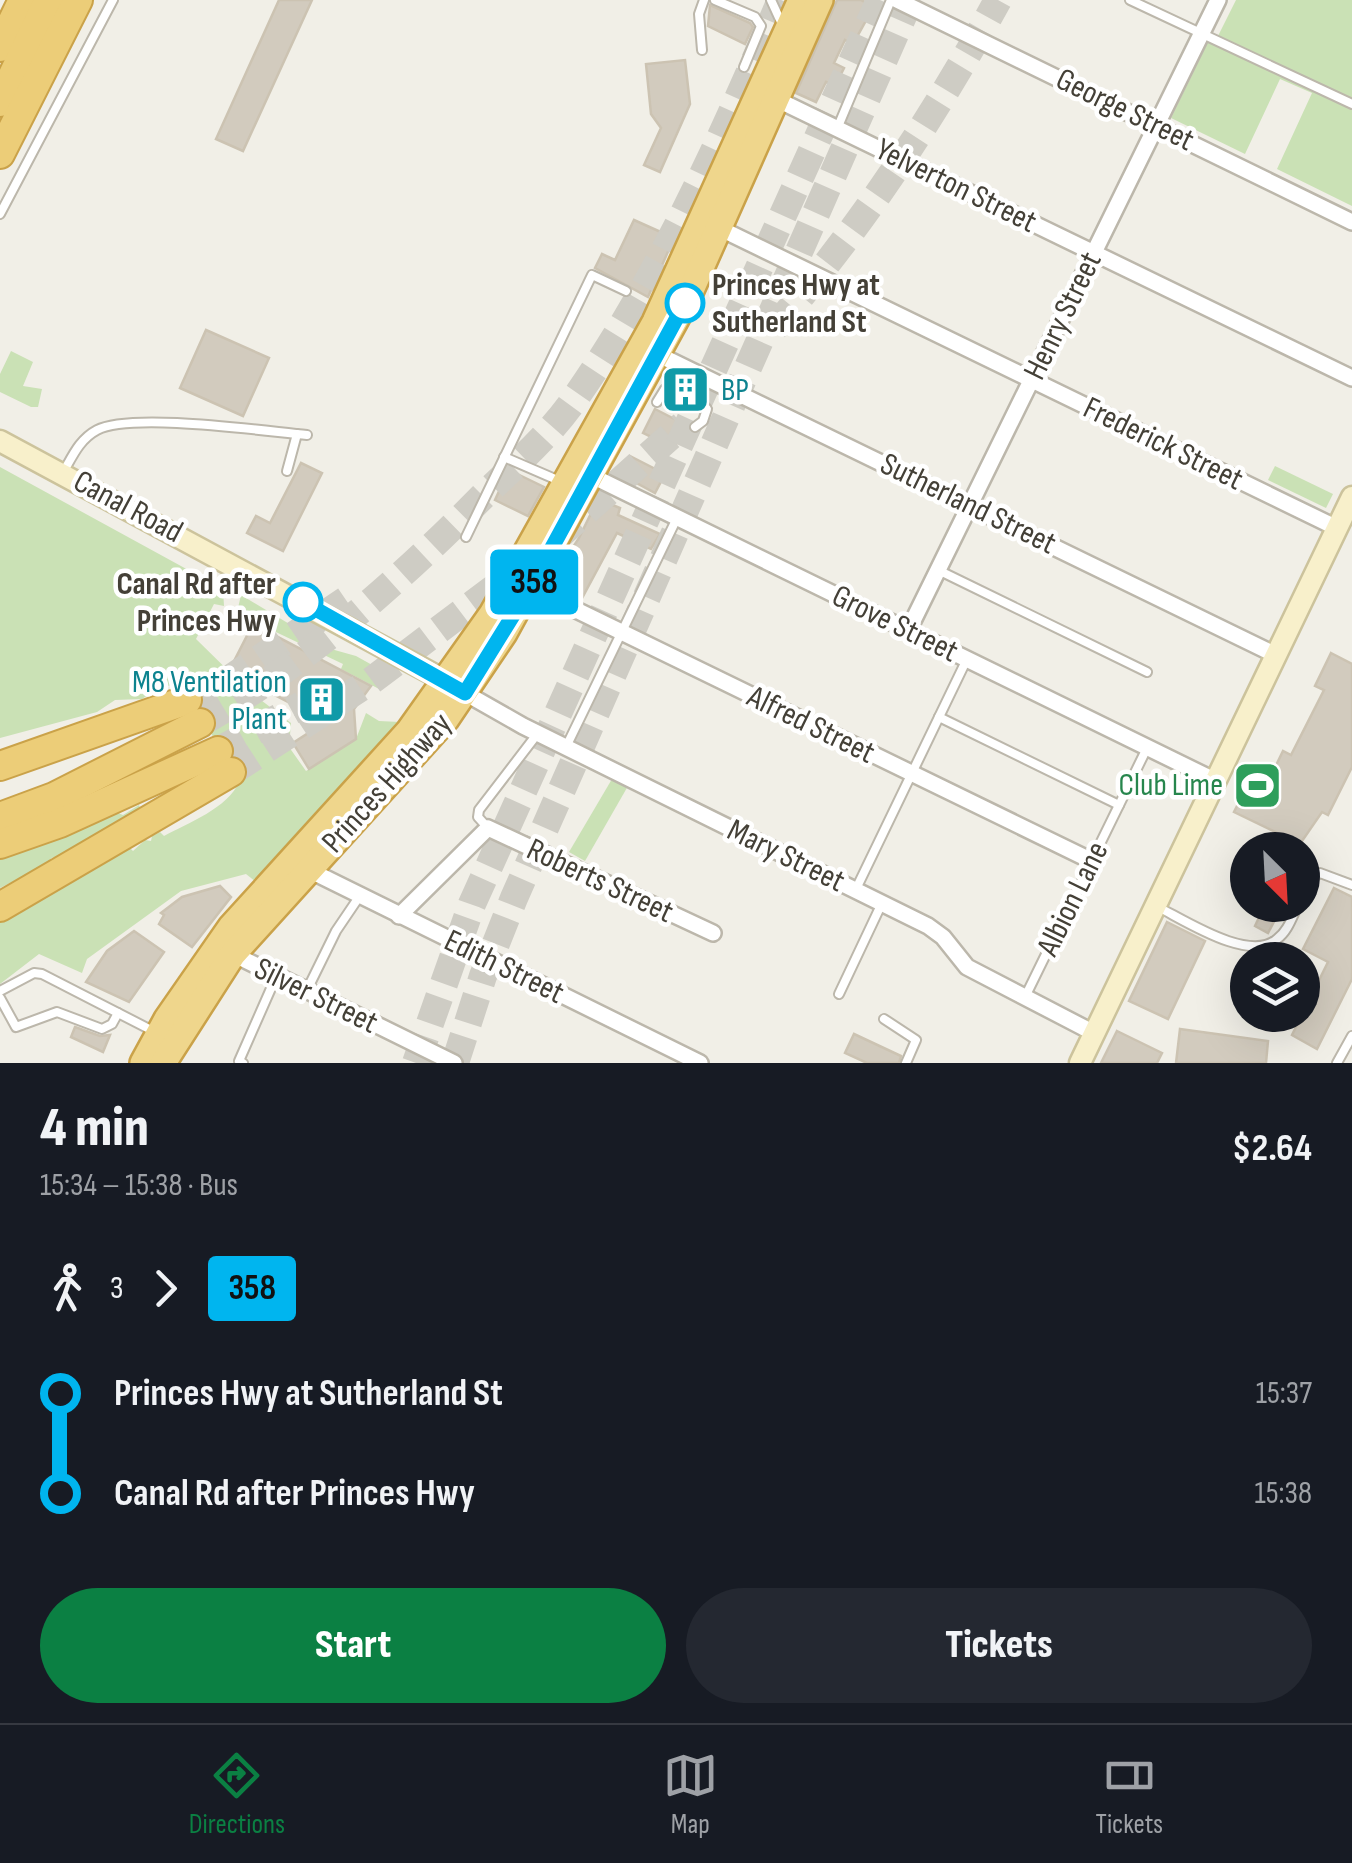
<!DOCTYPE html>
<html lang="en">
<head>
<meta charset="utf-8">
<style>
	:root { --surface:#171b24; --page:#242831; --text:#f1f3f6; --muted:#9ea1a6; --line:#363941; --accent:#0b8043 }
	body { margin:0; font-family:"Sofia Sans Condensed",sans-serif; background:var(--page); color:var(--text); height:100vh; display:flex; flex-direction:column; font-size:38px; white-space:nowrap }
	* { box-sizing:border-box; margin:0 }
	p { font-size:32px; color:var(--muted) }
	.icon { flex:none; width:55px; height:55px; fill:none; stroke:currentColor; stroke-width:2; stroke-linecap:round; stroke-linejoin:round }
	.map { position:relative; height:1063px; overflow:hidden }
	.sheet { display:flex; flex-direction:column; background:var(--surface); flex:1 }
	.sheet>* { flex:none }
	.badge { padding:0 20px; border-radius:8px; font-size:35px; line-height:65px }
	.needle { width:65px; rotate:156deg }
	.buttons { position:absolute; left:1230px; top:832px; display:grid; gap:20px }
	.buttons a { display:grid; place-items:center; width:90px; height:90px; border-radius:50%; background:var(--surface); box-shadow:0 10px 40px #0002; font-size:50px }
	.map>.badge { position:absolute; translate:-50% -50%; box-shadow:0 0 0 5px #fff }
	.legs { display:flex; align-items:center; gap:15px; height:110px; padding:0 40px; font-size:32px }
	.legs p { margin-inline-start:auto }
	.headline { display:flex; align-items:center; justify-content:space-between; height:170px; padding:0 40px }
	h1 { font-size:55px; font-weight:800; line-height:75px }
	.primary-button { display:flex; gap:20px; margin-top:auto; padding:20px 40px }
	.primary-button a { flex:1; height:115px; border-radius:60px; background:var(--accent); color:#fff; font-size:40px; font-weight:800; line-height:115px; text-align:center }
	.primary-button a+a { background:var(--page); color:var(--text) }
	ul { padding:0 40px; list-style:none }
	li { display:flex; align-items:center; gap:35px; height:100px; font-size:38px }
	li i { display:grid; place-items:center; width:15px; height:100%; margin:0 12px; background:currentColor }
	li i::after { content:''; width:25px; height:25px; margin:-12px; border:8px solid; border-radius:50%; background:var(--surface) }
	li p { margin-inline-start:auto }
	li:first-child i { background:linear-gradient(#0000 50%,currentColor 0) }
	li:last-child i { background:linear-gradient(currentColor 50%,#0000 0) }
	.tab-bar { display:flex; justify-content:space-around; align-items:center; height:140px; border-top:2px solid var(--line); background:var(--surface); font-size:28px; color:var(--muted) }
	.tab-bar a { display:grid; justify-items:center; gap:5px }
	.tab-bar .active { color:var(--accent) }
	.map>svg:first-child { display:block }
	.green { fill:#cae1b5 }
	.building { fill:#d2cbbe; stroke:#ccc3b2; stroke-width:2.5 }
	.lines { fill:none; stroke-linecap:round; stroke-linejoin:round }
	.motorway-tunnel { stroke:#ceccc4; stroke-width:28; stroke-dasharray:28 14; stroke-linecap:butt }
	.service-casing { stroke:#bcb7ab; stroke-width:12 }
	.minor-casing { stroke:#bcb7ab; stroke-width:20 }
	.secondary-casing { stroke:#ccc39c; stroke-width:25 }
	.trunk-casing { stroke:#caa249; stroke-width:30 }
	.motorway-casing { stroke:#caa249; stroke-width:32 }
	.service { stroke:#fff; stroke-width:8 }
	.minor { stroke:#fff; stroke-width:15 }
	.secondary { stroke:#f8f0cb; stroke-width:20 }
	.trunk { stroke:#efd68c; stroke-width:25 }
	.motorway { stroke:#eccd78; stroke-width:28 }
	.line-1-casing { stroke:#fff; stroke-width:22 }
	.line-1 { stroke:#00b5ef; stroke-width:15 }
	.stop-1-dot { fill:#fff; stroke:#00b5ef; stroke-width:5 }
	.labels { text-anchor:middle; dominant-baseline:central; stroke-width:9; stroke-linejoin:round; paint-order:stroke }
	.street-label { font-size:32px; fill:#444037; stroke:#fff }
	.stop-label { font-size:32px; font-weight:bold; fill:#444037; stroke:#fff; text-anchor:start }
	.culture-label { font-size:32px; fill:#0d838f; stroke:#fff; text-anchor:start }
	.leisure-label { font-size:32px; fill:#27864d; stroke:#fff; text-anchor:end }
</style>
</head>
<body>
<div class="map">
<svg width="1352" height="1063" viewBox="0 0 1352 1063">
	<rect width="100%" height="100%" fill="#f1efe7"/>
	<g class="green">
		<polygon points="1236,0 1352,0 1352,206 1277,169 1312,93 1280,79 1245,154 1171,118 1208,42 1214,44"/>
		<polygon points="11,351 33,362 23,386 42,389 38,407 31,407 0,392 0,374"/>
		<polygon points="1275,466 1333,494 1326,508 1268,480"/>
		<path d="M0,467l223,122 1,17 -10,-2 -18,35 53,52 42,32 -2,24 17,24 50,-32 10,-26 13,8 21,1 -144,160 -10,-8 -65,17 -94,68 -5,14 -43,-19 -39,30v-66l130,-70 3,3 12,-11 6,1 1,-5 8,-4 4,4c24,-13 64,-28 75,-54l-57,-99 -24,5 -16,11 -27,1 -18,12 -97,26z"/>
		<polygon points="241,595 331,649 356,656 392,676 381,690 341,669 343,664 259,624 260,621 238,608"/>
		<polygon points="612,779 628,786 585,861 569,852"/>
		<path d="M139,805l2,5c-19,10 -75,48 -90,48l-1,5 -50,25v-33l118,-42 5,2z"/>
	</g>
	<g class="building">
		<polygon points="279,0 312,0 243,151 216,139"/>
		<polygon points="837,0 861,0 874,6 853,44 845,40 834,63 844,68 835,86 826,82 816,102 796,93"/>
		<polygon points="710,5 750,23 753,27 745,44 708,26"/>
		<polygon points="685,60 690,104 660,172 644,165 661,128 651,114 646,64"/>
		<polygon points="634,220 674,238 648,297 595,268 602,254 615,260"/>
		<polygon points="206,330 269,358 243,416 180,388"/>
		<polygon points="655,409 686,425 674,448 643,433"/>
		<polygon points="630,456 665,474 655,493 620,474"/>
		<polygon points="301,463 322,473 283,551 247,533 256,516 270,523"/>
		<polygon points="509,470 544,487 528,516 495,500"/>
		<polygon points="598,499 620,508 618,515 660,534 651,549 617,533 581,600 549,584 579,538"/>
		<polygon points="253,624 371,686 354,709 356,739 309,769 293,743 319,726 313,715 257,686 255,690 233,680 236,674 229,671"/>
		<polygon points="1331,653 1352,664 1352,767 1328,815 1322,812 1300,844 1234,812 1252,777 1267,784 1283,751 1291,755 1324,690 1315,686"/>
		<polygon points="220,886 231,897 192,947 159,924 164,915 161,913 182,897"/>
		<polygon points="1334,888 1352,897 1352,979 1317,1049 1292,1035 1328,962 1303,949"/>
		<polygon points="1260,905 1288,905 1282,916 1278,914 1268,933 1255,926 1264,907"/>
		<polygon points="1167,922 1205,941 1168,1019 1129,1001"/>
		<polygon points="134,931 164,952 129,1002 86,982 107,951"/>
		<polygon points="75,1027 100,1036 110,1035 103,1052 71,1037"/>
		<polygon points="1180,1029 1268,1041 1266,1063 1176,1063"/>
		<polygon points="1117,1031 1162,1053 1157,1063 1101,1063"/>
		<polygon points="854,1034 901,1056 899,1063 867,1063 845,1053"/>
	</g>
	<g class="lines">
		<g class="motorway-tunnel">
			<path d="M774,328c88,-102 159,-210 224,-328"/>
			<polyline points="555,539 683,425"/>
			<polyline points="187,700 231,678 346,600"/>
			<path d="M200,723c107,-60 197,-140 283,-227 32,-31 68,-62 93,-99 86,-124 146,-259 205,-397"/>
			<polyline points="218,751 302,705"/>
			<polyline points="231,772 371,681 518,570"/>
			<polyline points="416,1063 472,904 880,0"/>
			<polyline points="455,1063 483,976 514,898 910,0"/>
		</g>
		<defs>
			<g id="service">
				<polyline points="715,0 755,17 761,26 744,67"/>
				<polyline points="771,0 782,24"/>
				<polyline points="1130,0 1352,104"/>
				<polyline points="702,50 699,14 704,0"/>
				<polyline points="837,129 891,0"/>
				<polyline points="0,214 113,0"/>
				<polyline points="695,395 707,409 703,421 695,427"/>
				<polyline points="657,402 665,389 676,386"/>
				<polyline points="504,457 562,482"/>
				<path d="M64,471c9,-16 16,-32 33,-41 34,-18 166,1 210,5"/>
				<polyline points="287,471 297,434"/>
				<polyline points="466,537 592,275 626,291"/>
				<polyline points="938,570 1147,672"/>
				<polyline points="939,717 1119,805"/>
				<polyline points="566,747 677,518"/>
				<polyline points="488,828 478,817 479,810 538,733"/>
				<polyline points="856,889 967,659"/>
				<polyline points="1302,896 1312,878 1320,873 1352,885"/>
				<path d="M1158,907c28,14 92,56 119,32 11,-8 15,-22 21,-34"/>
				<polyline points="0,991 34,973 42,974 157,1033"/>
				<polyline points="306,992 336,931 359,897"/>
				<polyline points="839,994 882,903"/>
				<polyline points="1026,995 1147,748"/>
				<polyline points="0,998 16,1027 57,1012 102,1029 112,1024 118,1013"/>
				<polyline points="884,1019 916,1040 906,1063"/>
				<polyline points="243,1063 239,1061 276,977"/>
				<polyline points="1337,1063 1352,1036"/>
			</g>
			<g id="minor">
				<polyline points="897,0 1352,222"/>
				<polyline points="776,99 1352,378"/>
				<polyline points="719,228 1337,528"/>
				<polyline points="659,355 1276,655"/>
				<polyline points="586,473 1216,781"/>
				<polyline points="531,588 1092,861"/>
				<polyline points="908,631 1218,0"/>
				<polyline points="465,693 523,726 928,926 943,937 967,967 1094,1033"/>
				<polyline points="309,870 700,1063"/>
				<polyline points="399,916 488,828 713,933"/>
				<polyline points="233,954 454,1063"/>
			</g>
			<g id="secondary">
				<polyline points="0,441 455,686"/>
				<polyline points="1080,1063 1352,497"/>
			</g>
			<g id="trunk">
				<polyline points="143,1063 167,1019 231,927 409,731 492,614 655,322 801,0"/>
				<polyline points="163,1063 233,954 446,719 504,633 688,297 820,0"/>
			</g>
			<g id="motorway">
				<polyline points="0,47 23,0"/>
				<polyline points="0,102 49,0"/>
				<polyline points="0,154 78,0"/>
				<polyline points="0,766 187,700"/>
				<polyline points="0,817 54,797 200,723"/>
				<polyline points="0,844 60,823 218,751"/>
				<polyline points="0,907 231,772"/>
			</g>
		</defs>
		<use href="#service" class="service-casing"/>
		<use href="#minor" class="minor-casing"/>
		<use href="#secondary" class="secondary-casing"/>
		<use href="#trunk" class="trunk-casing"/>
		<use href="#motorway" class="motorway-casing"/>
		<use href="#service" class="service"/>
		<use href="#minor" class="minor"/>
		<use href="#secondary" class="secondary"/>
		<use href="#trunk" class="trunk"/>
		<use href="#motorway" class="motorway"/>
	</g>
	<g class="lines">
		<defs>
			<polyline id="line-1" points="303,602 465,693 530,588 685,303"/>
		</defs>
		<use href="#line-1" class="line-1-casing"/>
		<use href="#line-1" class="line-1"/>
	</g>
	<defs>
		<symbol id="building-square" viewBox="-11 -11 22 22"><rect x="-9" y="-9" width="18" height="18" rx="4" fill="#0f9aa8" stroke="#fff"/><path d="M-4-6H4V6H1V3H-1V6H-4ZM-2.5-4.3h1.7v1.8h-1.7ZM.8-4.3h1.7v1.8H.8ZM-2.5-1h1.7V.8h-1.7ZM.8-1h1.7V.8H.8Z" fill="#fff"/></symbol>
		<symbol id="stadium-square" viewBox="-11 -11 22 22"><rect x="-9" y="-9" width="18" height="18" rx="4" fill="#2e9e5b" stroke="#fff"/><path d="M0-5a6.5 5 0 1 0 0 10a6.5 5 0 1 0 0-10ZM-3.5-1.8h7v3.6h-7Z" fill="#fff"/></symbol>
	</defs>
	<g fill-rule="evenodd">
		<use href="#building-square" x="658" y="362" width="55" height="55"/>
		<use href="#building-square" x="294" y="672" width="55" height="55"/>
		<use href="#stadium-square" x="1230" y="758" width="55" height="55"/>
	</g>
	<g class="stop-1-dot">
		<circle cx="685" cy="303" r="18"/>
		<circle cx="303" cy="602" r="18"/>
	</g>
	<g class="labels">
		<g class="street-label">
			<text transform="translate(1125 110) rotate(26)">George Street</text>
			<text transform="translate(956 186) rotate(26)">Yelverton Street</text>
			<text transform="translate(1063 316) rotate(-64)">Henry Street</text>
			<text transform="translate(1163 444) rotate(26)">Frederick Street</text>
			<text transform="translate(968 504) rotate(26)">Sutherland Street</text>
			<text transform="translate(128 507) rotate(28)">Canal Road</text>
			<text transform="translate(895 624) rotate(26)">Grove Street</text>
			<text transform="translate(811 725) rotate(26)">Alfred Street</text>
			<text transform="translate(387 783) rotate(-48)">Princes Highway</text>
			<text transform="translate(786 856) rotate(26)">Mary Street</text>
			<text transform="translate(600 881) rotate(25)">Roberts Street</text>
			<text transform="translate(1073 899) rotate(-64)">Albion Lane</text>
			<text transform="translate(504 967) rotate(26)">Edith Street</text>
			<text transform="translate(316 996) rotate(26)">Silver Street</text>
		</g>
		<g class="stop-label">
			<text x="712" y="285">Princes Hwy at<tspan x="712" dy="37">Sutherland St</tspan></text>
			<text x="276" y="584" text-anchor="end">Canal Rd after<tspan x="276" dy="37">Princes Hwy</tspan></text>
		</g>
		<g class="culture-label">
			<text x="721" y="390">BP</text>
			<text x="287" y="682" text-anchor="end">M8 Ventilation<tspan x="287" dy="37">Plant</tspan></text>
		</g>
		<g class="leisure-label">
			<text x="1223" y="785">Club Lime</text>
		</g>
	</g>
</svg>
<div class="buttons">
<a><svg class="needle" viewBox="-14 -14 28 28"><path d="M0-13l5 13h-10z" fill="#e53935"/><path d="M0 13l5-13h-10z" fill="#9ea1a6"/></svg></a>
<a><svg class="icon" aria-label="layers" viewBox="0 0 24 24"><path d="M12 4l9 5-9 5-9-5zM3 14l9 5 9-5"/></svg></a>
</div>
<b class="badge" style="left:534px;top:582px;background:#00b5ef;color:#111">358</b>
</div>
<section class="sheet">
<div class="headline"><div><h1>4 min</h1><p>15:34 – 15:38 · Bus</p></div><b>$2.64</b></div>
<div class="legs"><svg class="icon" aria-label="walk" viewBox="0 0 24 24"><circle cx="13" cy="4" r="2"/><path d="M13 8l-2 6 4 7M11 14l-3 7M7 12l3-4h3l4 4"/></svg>3<svg class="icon" aria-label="forward" viewBox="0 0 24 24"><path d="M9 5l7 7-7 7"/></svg><b class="badge" style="background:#00b5ef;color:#111">358</b></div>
<ul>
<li><i style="color:#00b5ef"></i><b>Princes Hwy at Sutherland St</b><p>15:37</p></li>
<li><i style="color:#00b5ef"></i><b>Canal Rd after Princes Hwy</b><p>15:38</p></li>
</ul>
<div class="primary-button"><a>Start</a><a>Tickets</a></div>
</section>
<nav class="tab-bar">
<a class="active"><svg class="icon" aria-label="directions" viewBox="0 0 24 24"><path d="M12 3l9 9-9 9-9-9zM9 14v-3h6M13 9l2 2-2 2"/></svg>Directions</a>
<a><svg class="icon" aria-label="map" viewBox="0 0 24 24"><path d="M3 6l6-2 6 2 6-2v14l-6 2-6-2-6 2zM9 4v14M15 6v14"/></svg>Map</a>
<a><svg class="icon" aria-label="tickets" viewBox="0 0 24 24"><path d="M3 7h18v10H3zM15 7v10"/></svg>Tickets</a>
</nav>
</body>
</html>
